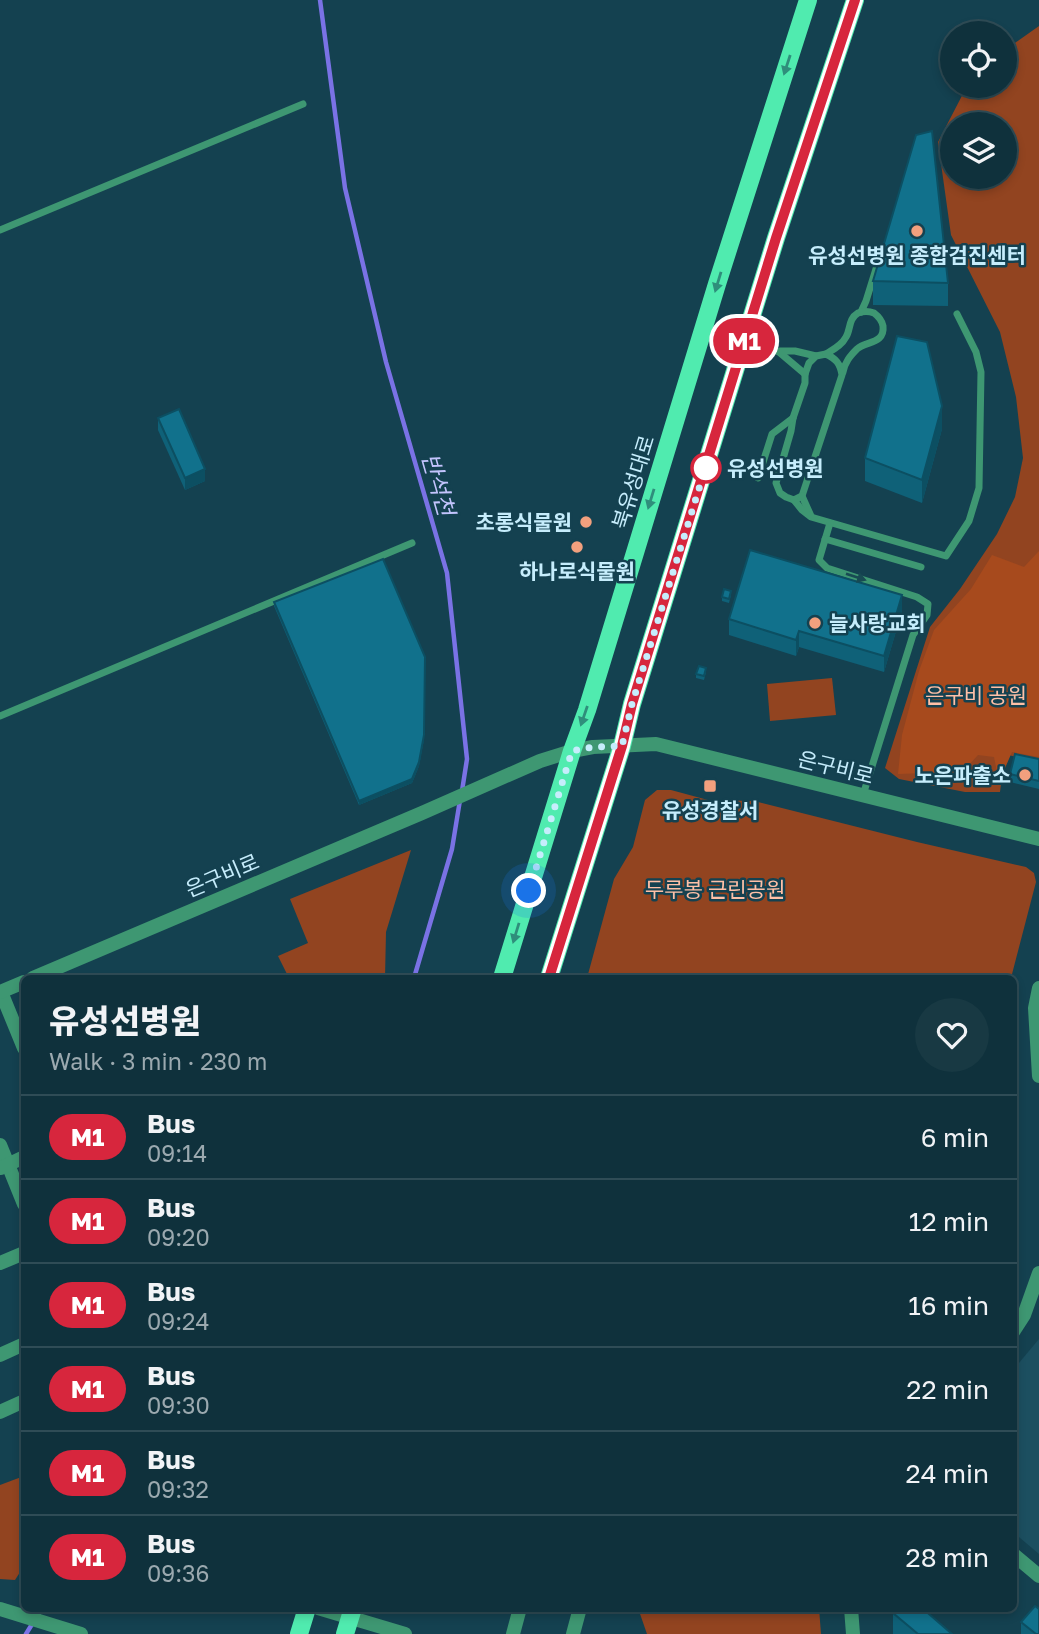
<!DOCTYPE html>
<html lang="en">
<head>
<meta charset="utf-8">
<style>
	:root { --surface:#0f313c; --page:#183943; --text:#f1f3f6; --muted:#9ba9af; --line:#2f4c56 }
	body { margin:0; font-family:"Golos Text","Noto Sans KR",sans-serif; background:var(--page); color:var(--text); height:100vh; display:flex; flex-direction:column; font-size:26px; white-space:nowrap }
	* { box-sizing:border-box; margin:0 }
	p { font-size:23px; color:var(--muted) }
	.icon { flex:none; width:38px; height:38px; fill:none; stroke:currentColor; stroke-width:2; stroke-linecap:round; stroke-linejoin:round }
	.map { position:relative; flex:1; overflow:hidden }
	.sheet { position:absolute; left:21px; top:975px; width:996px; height:637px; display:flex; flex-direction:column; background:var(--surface); border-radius:10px; box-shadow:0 4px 10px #0003,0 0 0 2px var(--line) }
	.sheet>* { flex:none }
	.badge { padding:0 14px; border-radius:23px; font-size:24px; line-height:46px }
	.controls { position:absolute; left:940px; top:21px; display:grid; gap:14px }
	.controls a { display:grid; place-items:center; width:77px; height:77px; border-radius:50%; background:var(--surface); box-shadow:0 4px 10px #0003,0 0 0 2px var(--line); font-size:35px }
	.you { position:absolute; width:35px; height:35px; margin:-18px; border:5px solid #fff; border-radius:50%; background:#1a73e8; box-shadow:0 0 0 10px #1a73e833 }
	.map>.badge { position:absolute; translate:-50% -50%; box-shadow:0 0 0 4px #fff }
	.round { display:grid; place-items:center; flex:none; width:74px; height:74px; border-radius:37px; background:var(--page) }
	.overview { display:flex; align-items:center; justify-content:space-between; height:119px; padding:0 28px }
	h1 { font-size:33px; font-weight:800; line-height:52px }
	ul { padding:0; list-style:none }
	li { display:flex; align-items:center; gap:21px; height:84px; padding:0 28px; border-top:2px solid var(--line) }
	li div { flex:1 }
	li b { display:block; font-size:26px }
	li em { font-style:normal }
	li .badge { min-width:77px; font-weight:700; text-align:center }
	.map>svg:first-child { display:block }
	.built { fill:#1c4f60 }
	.green { fill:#924420; fill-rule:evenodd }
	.forest { fill:#a74a1d }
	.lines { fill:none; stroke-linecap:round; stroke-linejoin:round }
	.stream { stroke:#7a72e5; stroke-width:4.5 }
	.service { stroke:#3e9772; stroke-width:7 }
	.minor { stroke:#3e9772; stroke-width:14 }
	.tertiary { stroke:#3e9772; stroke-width:14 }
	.primary { stroke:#50ebaf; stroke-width:18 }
	.wall { fill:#0f6178 }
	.shaded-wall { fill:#0c4f62 }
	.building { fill:#11718c; stroke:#0c4f62; stroke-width:2 }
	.oneway { fill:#2f8e7b }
	.oneway2 { fill:#184a53 }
	.line-casing { stroke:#fff; stroke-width:16 }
	.line { stroke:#d7263d; stroke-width:10 }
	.walk { stroke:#c6edfc; stroke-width:7; stroke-dasharray:0 12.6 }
	.poi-dot { fill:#f2a07e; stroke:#144150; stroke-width:2.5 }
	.stop-dot { fill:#fff; stroke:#d7263d; stroke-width:3.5 }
	.labels { text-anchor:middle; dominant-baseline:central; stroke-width:5; stroke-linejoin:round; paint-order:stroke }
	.poi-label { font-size:21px; font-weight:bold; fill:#c6edfc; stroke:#144150 }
	.stop-label { font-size:21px; font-weight:bold; fill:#c6edfc; stroke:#144150; text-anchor:start }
	.street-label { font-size:21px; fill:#c6edfc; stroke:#144150 }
	.park-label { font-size:21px; fill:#fec0a7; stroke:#144150 }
	.water-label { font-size:23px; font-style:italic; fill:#c3c4fd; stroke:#144150 }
</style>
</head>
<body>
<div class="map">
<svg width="1039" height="1634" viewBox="0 0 1039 1634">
	<rect width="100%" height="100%" fill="#144150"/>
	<polygon class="built" points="1039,1339 1039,1554 1013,1532 1013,1370"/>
	<g class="green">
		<path d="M1039,26v737l-34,-9 -5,38h-35l-66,-13 -14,-11 45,-141 30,-38 37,-55 18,-37 8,-39 -7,-61 -16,-65 -49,-97 -13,-93 29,-56h37l1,-36zM952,124h52v53h-52z"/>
		<polygon points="832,678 836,715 770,721 767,684"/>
		<polygon points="657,790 671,790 708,800 754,801 917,842 1026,867 1034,873 1036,882 1011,978 587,978 614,879 633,847 645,800"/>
		<polygon points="411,850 386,932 385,978 289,978 278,956 308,943 290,899"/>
		<polygon points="24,1476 24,1566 15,1580 0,1579 0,1485"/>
		<polygon points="638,1608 819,1608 821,1634 647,1634"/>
	</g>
	<polygon class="forest" points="1039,551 1039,757 1012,752 999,782 994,757 978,755 957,778 926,773 898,774 902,735 919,671 934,630 971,589 992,555 1024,567"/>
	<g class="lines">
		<g class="stream">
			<polyline points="320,0 345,188 386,362 447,573 467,759 462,791"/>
			<polyline points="414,978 452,849 460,800"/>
			<polyline points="26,1634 42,1608"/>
		</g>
		<g class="service">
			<polyline points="0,230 303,104"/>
			<polyline points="861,312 866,301 880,256"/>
			<polyline points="745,340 779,352 805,374"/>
			<polyline points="780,351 795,351 816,356"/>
			<path d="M826,354c10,5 14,9 16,21l-40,121 -8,4 -8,-3 -6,-4 -4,-10 15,-52 2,-13 12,-35v-9l4,-11 7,-7z"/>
			<path d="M826,354c8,-5 16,-9 20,-17 5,-8 2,-18 12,-24 5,-2 11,-2 16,0 4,3 8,8 9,13 2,18 -17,15 -26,23 -7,7 -12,13 -14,23"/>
			<polyline points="758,478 772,434 793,418"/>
			<polyline points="802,496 811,516"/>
			<polyline points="794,500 802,510 811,517 946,556 969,521 979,488 981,372 976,352 957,314"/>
			<polyline points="830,523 819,560 827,568 917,597 928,604 927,615 913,635 863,795"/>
			<polyline points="825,539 921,567"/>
			<polyline points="0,716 412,543"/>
		</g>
		<g class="minor">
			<polyline points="1039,988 1035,1008 1039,1076"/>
			<polyline points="1,992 24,1048"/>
			<polyline points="0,1145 24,1204"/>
			<polyline points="1,1168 24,1157"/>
			<polyline points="0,1263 24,1253"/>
			<polyline points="1013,1332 1024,1315 1039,1273"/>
			<polyline points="0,1355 24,1344"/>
			<polyline points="0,1412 24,1401"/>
			<polyline points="1013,1554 1039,1576"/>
			<polyline points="318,1608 405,1634"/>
			<polyline points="851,1608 853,1634"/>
			<polyline points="0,1609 81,1634"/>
			<polyline points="513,1634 520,1608"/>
			<polyline points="573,1634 580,1608"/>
		</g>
		<g class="tertiary">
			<polyline points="33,978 422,813 540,761 572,751 593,747 656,744 1039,839"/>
			<polyline points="0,992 24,982"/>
		</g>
		<g class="primary">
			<polyline points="502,978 572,751 587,710 717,284 808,0"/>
			<polyline points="549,978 622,746 632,704 776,238 855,0"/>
			<polyline points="299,1634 307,1608"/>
			<polyline points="345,1634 353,1608"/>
		</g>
	</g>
	<g class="wall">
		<polygon points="873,281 948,283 948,306 873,305"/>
		<polygon points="158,418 205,481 185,490 158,430"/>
		<polygon points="942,429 922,503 865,481 865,458"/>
		<polygon points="731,595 729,603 722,601 722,597"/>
		<polygon points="274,602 424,739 419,766 412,783 359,805 274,606"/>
		<polygon points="902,611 884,672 799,647 796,656 729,635 729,619"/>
		<polygon points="706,672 704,680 696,678 696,674"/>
		<polygon points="1039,759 1039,789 1010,782 1010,774"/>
		<polygon points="894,1608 922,1608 952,1634 893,1634 893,1613 896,1610"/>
		<polygon points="1021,1622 1039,1634 1021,1634"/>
	</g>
	<g class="shaded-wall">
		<polygon points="942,406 942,429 922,503 922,480"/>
		<polygon points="205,469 205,481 185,490 185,478"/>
		<polygon points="902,595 902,611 884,672 884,656"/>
		<polygon points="799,631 799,647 796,656 796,640"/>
		<polygon points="424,692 424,739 419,766 412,783 359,805 359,801"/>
	</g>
	<g class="building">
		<polygon points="932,131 948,283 873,281 916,135"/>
		<polygon points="897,336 927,342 942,406 922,480 865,458"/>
		<polygon points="179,409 205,469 185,478 158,418"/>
		<polygon points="750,550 902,595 884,656 799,631 796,640 729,619"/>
		<polygon points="383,559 425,657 424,735 419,762 412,779 359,801 274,602"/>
		<polygon points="724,589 731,591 729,599 722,597"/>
		<polygon points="699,666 706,668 704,676 696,674"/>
		<polygon points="1015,754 1039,759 1039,781 1010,774"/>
		<polygon points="1035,1606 1039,1609 1039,1634 1036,1634 1021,1622"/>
		<polygon points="897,1608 922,1608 952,1634 918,1634 893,1613"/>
	</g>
	<defs><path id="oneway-solid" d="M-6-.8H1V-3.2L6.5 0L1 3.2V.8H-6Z" transform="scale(1.75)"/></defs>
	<g class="oneway">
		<use href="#oneway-solid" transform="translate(787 65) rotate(108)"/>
		<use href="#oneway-solid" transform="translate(718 282) rotate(107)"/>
		<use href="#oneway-solid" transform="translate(651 499) rotate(107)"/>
		<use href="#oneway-solid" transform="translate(584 716) rotate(109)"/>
		<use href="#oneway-solid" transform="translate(516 933) rotate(107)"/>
	</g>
	<use class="oneway2" href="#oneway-solid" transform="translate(856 577) rotate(18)"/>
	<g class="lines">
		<defs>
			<polyline id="line" points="549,978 622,746 632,704 776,238 855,0"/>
		</defs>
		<use href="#line" class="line-casing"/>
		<use href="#line" class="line"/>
		<polyline class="walk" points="529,891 572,751 593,747 622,746 632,704 707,463 706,468"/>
	</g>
	<g class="poi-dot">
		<circle cx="917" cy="231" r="7"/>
		<circle cx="586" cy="522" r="7"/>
		<circle cx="577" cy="547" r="7"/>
		<circle cx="815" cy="623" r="7"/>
		<circle cx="1025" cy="775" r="7"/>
		<rect x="703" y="779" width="14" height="14" rx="3.5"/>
	</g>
	<circle class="stop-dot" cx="706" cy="468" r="14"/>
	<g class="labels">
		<g class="poi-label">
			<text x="917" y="255">유성선병원 종합검진센터</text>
			<text x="572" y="522" text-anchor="end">초롱식물원</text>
			<text x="577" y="571">하나로식물원</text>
			<text x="829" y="623" text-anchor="start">늘사랑교회</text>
			<text x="1011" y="775" text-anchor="end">노은파출소</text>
			<text x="710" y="810">유성경찰서</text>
		</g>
		<g class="stop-label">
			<text x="727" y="468">유성선병원</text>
		</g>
		<g class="street-label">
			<text transform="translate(633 482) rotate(-73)">북유성대로</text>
			<text transform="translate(836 767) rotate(14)">은구비로</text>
			<text transform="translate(222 875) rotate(-23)">은구비로</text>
		</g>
		<g class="park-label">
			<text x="976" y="695">은구비 공원</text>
			<text x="715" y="889">두루봉 근린공원</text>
		</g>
		<g class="water-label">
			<text transform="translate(439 484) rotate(74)">반석천</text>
		</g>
	</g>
</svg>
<div class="controls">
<a><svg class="icon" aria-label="locate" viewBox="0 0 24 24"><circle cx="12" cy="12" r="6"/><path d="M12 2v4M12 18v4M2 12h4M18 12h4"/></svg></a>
<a><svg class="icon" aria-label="layers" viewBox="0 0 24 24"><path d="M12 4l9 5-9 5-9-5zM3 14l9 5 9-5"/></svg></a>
</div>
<div class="you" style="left:529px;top:891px"></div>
<b class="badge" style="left:744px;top:341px;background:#d7263d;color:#fff">M1</b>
<section class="sheet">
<div class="overview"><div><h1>유성선병원</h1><p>Walk · 3 min · 230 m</p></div><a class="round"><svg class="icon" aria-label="heart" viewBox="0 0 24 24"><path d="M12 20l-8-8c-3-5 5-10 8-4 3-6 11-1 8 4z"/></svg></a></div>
<ul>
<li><span class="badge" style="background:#d7263d;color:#fff">M1</span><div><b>Bus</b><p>09:14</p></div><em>6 min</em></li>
<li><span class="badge" style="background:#d7263d;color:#fff">M1</span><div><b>Bus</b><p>09:20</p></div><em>12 min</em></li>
<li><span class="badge" style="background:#d7263d;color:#fff">M1</span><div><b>Bus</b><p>09:24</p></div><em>16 min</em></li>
<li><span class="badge" style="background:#d7263d;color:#fff">M1</span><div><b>Bus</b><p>09:30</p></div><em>22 min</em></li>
<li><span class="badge" style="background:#d7263d;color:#fff">M1</span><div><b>Bus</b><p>09:32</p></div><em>24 min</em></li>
<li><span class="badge" style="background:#d7263d;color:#fff">M1</span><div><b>Bus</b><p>09:36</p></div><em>28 min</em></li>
</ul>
</section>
</div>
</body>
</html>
